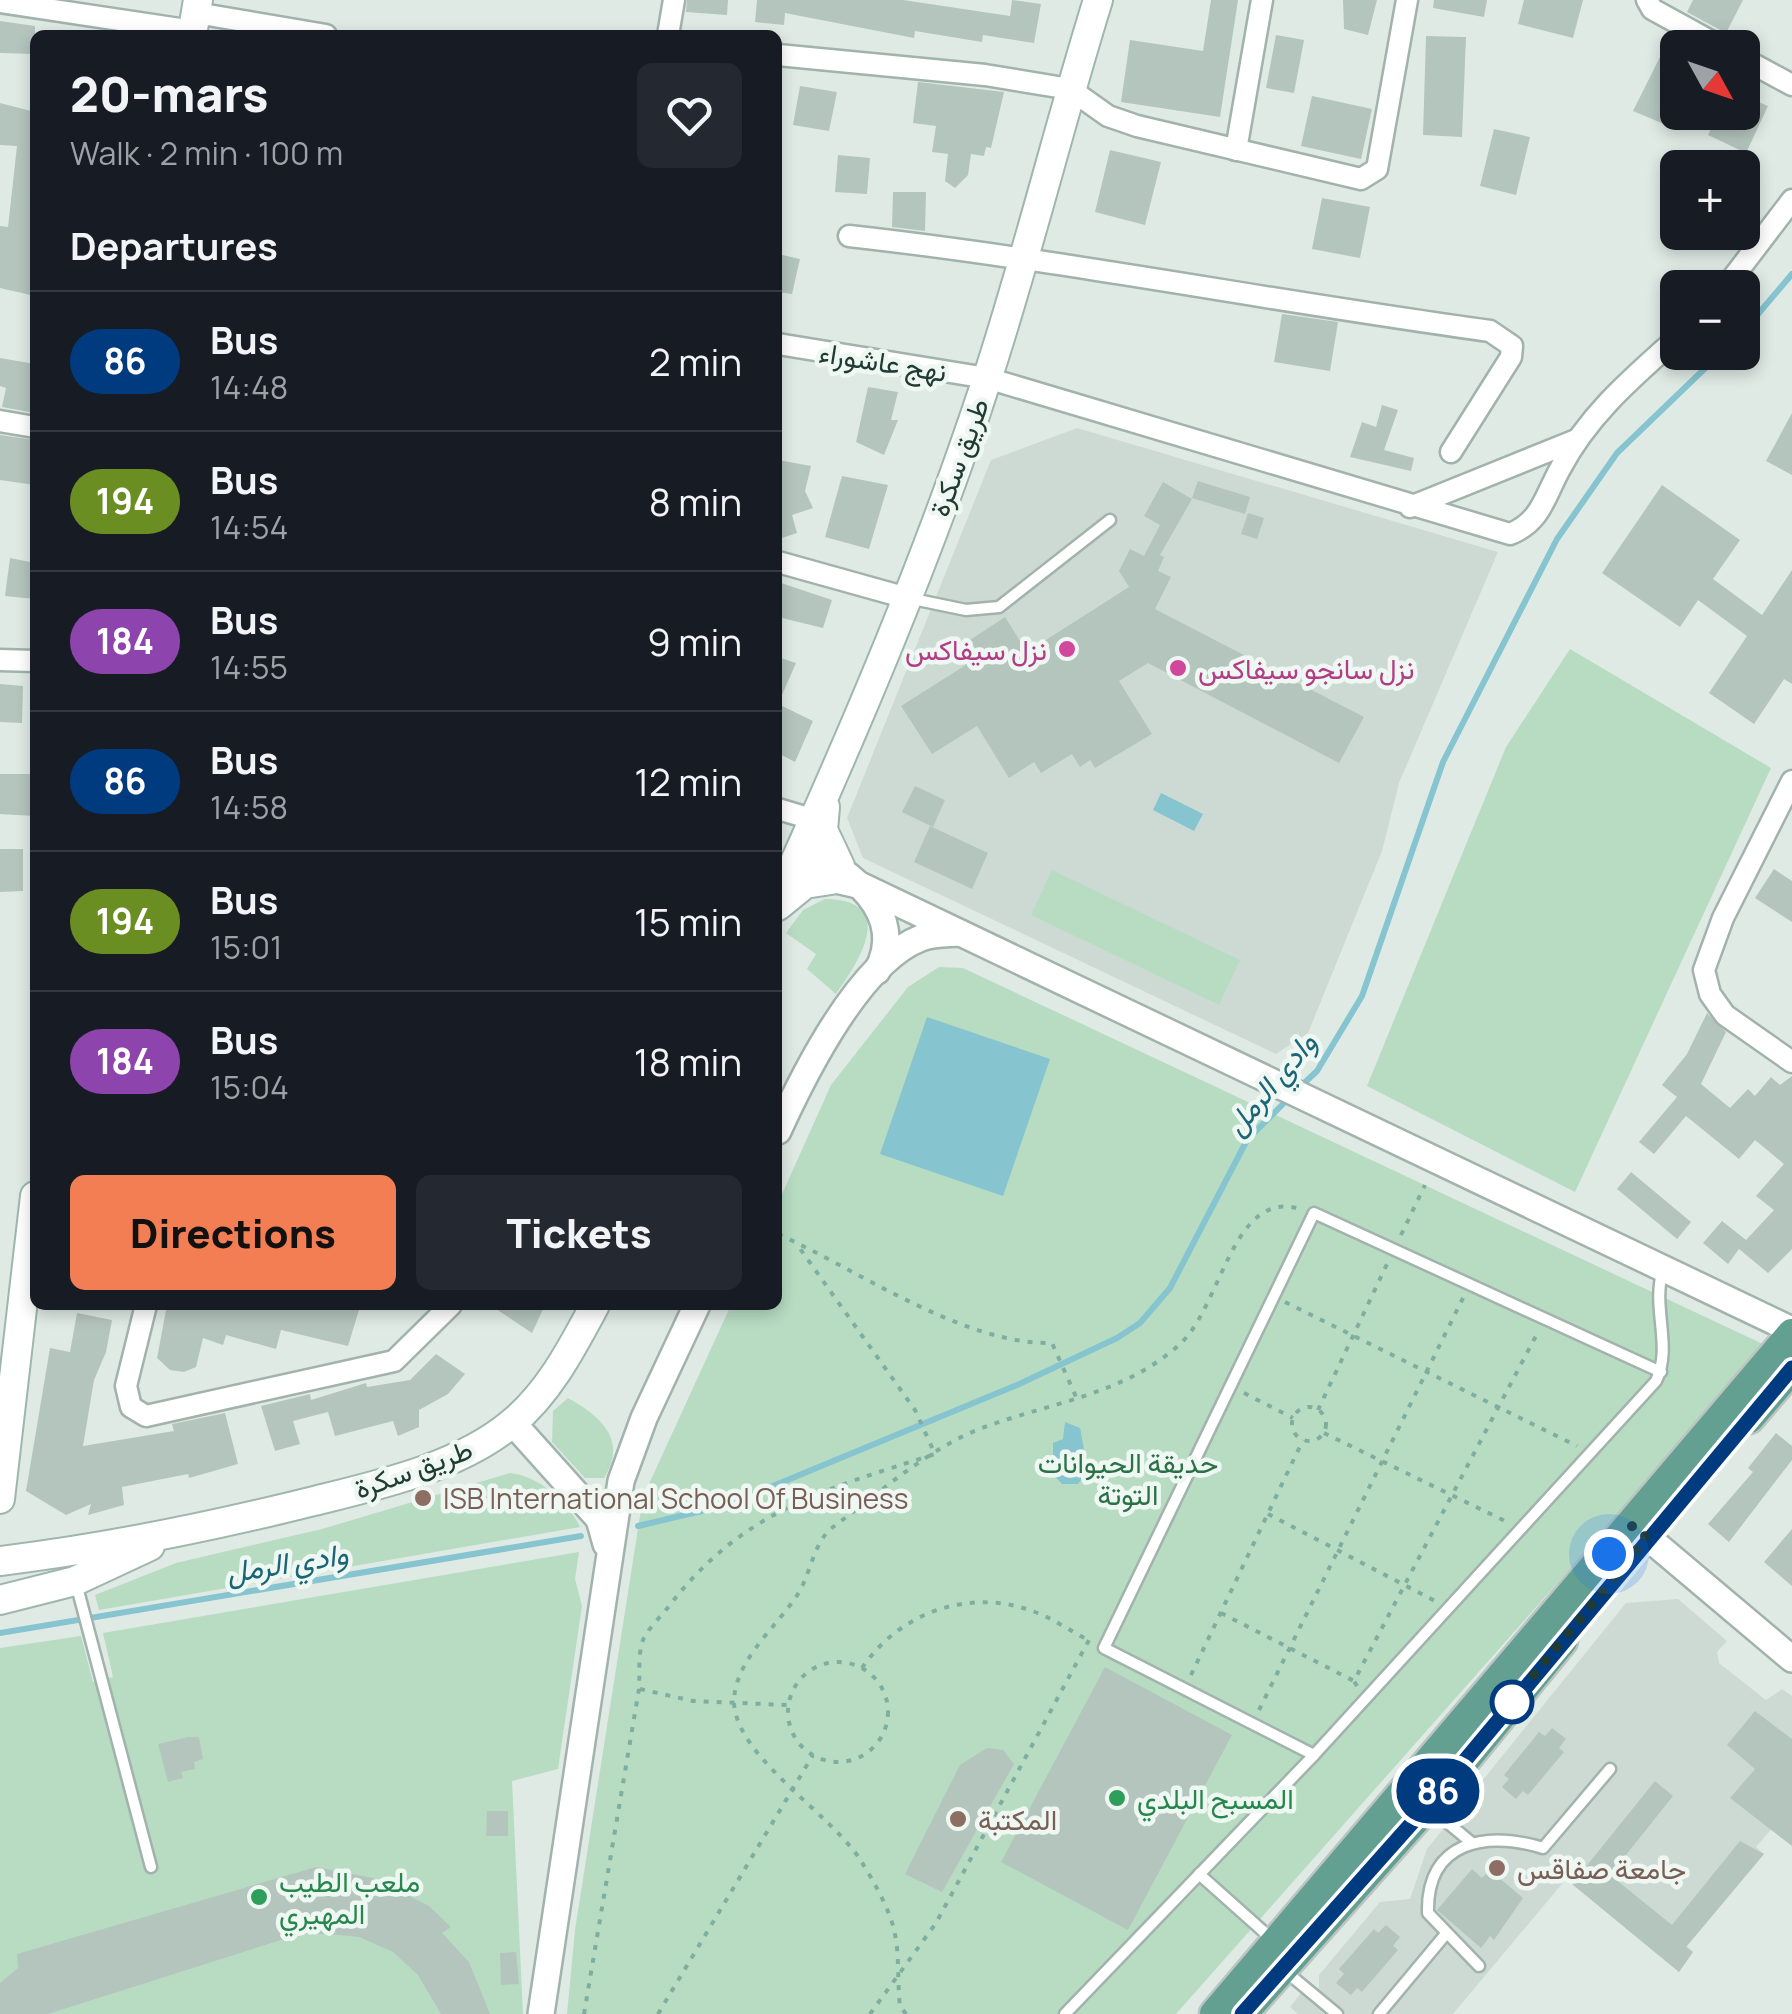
<!DOCTYPE html>
<html lang="en">
<head>
<meta charset="utf-8">
<style>
	:root { --surface:#171b24; --page:#242831; --text:#f1f3f6; --muted:#9ea1a6; --line:#363941; --accent:#f37e54 }
	body { margin:0; font-family:Manrope,Vazirmatn,sans-serif; background:var(--page); color:var(--text); height:100vh; display:flex; flex-direction:column; font-size:38px; white-space:nowrap }
	* { box-sizing:border-box; margin:0 }
	p { font-size:32px; color:var(--muted) }
	.icon { flex:none; width:55px; height:55px; fill:none; stroke:currentColor; stroke-width:2; stroke-linecap:round; stroke-linejoin:round }
	.map { position:relative; flex:1; overflow:hidden }
	.sheet { position:absolute; left:30px; top:30px; width:752px; height:1280px; display:flex; flex-direction:column; background:var(--surface); border-radius:15px; box-shadow:0 5px 15px #0003 }
	.sheet>* { flex:none }
	.badge { padding:0 20px; border-radius:32px; font-size:35px; line-height:65px }
	.needle { width:65px; rotate:130deg }
	.tools { position:absolute; left:1660px; top:30px; display:grid; gap:20px }
	.tools a { display:grid; place-items:center; width:100px; height:100px; border-radius:15px; background:var(--surface); box-shadow:0 5px 15px #0003; font-size:50px }
	.you { position:absolute; width:50px; height:50px; margin:-25px; border:8px solid #fff; border-radius:50%; background:#1a73e8; box-shadow:0 0 0 15px #1a73e833 }
	.map>.badge { position:absolute; translate:-50% -50%; box-shadow:0 0 0 5px #fff }
	h2 { padding:0 40px; font-size:38px; line-height:90px }
	.round { display:grid; place-items:center; flex:none; width:105px; height:105px; border-radius:15px; background:var(--page) }
	.head { display:flex; align-items:center; justify-content:space-between; height:170px; padding:0 40px }
	h1 { font-size:48px; font-weight:800; line-height:75px }
	.button { display:flex; gap:20px; margin-top:auto; padding:20px 40px }
	.button a { flex:1; height:115px; border-radius:15px; background:var(--accent); color:#111; font-size:40px; font-weight:800; line-height:115px; text-align:center }
	.button a+a { background:var(--page); color:var(--text) }
	ul { padding:0; list-style:none }
	li { display:flex; align-items:center; gap:30px; height:140px; padding:0 40px; border-top:2px solid var(--line) }
	li div { flex:1 }
	li b { display:block; font-size:38px }
	li em { font-style:normal }
	li .badge { min-width:110px; font-weight:700; text-align:center }
	.map>svg:first-child { display:block }
	.built { fill:#cddad4 }
	.green { fill:#b7dcc2 }
	.water { fill:#86c4d0 }
	.lines { fill:none; stroke-linecap:round; stroke-linejoin:round }
	.stream { stroke:#86c4d0; stroke-width:6 }
	.building { fill:#b4c5be }
	.service-casing { stroke:#a2b2ac; stroke-width:15 }
	.minor-casing { stroke:#a2b2ac; stroke-width:25 }
	.tertiary-casing { stroke:#a2b2ac; stroke-width:30 }
	.secondary-casing { stroke:#9eb6ae; stroke-width:32 }
	.primary-casing { stroke:#bcc4c2; stroke-width:35 }
	.path { stroke:#7faea0; stroke-width:4; stroke-dasharray:5 8; stroke-linecap:butt }
	.service { stroke:#fff; stroke-width:10 }
	.minor { stroke:#fff; stroke-width:20 }
	.tertiary { stroke:#fff; stroke-width:25 }
	.secondary { stroke:#fff; stroke-width:28 }
	.primary { stroke:#63a092; stroke-width:30 }
	.line-casing { stroke:#fff; stroke-width:22 }
	.line { stroke:#003b80; stroke-width:15 }
	.walk { stroke:#203a34; stroke-width:10; stroke-dasharray:0 18 }
	.hotel-dot { fill:#d1479c; stroke:#eff7f3; stroke-width:4 }
	.education-dot { fill:#8d6e63; stroke:#eff7f3; stroke-width:4 }
	.stop-dot { fill:#fff; stroke:#003b80; stroke-width:5 }
	.leisure-dot { fill:#2e9e5b; stroke:#eff7f3; stroke-width:4 }
	.labels { text-anchor:middle; dominant-baseline:central; stroke-width:9; stroke-linejoin:round; paint-order:stroke }
	.street-label { font-size:28px; fill:#203a34; stroke:#eff7f3 }
	.hotel-label { font-size:28px; fill:#b23c85; stroke:#eff7f3; text-anchor:end }
	.park-label { font-size:28px; fill:#2a7147; stroke:#eff7f3 }
	.education-label { font-size:28px; fill:#785e54; stroke:#eff7f3; text-anchor:start }
	.leisure-label { font-size:28px; fill:#27864d; stroke:#eff7f3; text-anchor:start }
	.water-label { font-size:30px; font-style:italic; fill:#1a6576; stroke:#eff7f3 }
</style>
</head>
<body>
<div class="map">
<svg width="1792" height="2014" viewBox="0 0 1792 2014">
	<rect width="100%" height="100%" fill="#dfeae5"/>
	<g class="built">
		<polygon points="1077,428 1498,552 1399,783 1382,851 1308,1033 1276,1054 863,858 847,818 991,460"/>
		<polygon points="1678,1599 1727,1641 1717,1652 1719,1663 1766,1700 1782,1689 1792,1696 1792,1805 1756,1847 1764,1854 1687,1946 1693,1952 1679,1972 1566,1879 1453,2014 1298,2014 1290,2007 1301,1993 1309,2000 1319,1988 1319,1975 1380,1902 1410,1899 1427,1849 1626,1603"/>
	</g>
	<g class="green">
		<polygon points="1570,649 1771,768 1575,1192 1367,1086 1506,747"/>
		<polygon points="1052,870 1240,960 1219,1005 1031,915"/>
		<path d="M825,899c75,1 33,64 11,95l-29,-25 9,-15 -30,-21 17,-23z"/>
		<polygon points="939,967 963,968 1767,1346 1176,2014 567,2014 575,1930 643,1497 731,1305 778,1305 778,1203 831,1085 908,987"/>
		<path d="M568,1398c32,18 60,41 36,80h-19l-33,-36 1,-31z"/>
		<path d="M510,1473c27,2 59,29 70,54l-481,83 -4,-15 81,-32 146,-34z"/>
		<polygon points="579,1552 575,1579 582,1606 558,1769 512,1781 523,2014 0,2014 0,1648 81,1636 93,1682 113,1677 103,1633"/>
	</g>
	<g class="water">
		<polygon points="1161,793 1203,814 1194,831 1153,810"/>
		<polygon points="927,1017 1050,1059 1003,1196 880,1154"/>
		<polygon points="1065,1422 1080,1428 1088,1471 1078,1484 1062,1484 1053,1474 1053,1443 1063,1439"/>
	</g>
	<g class="lines">
		<g class="stream">
			<polyline points="1742,333 1792,274"/>
			<polyline points="1300,1087 1317,1071 1362,996 1443,762 1557,539 1617,453 1722,352"/>
			<polyline points="638,1526 727,1505 1017,1385 1117,1338 1140,1323 1170,1288 1247,1140 1288,1099"/>
			<polyline points="0,1633 581,1536"/>
		</g>
	</g>
	<g class="building">
		<polygon points="687,0 728,0 727,15 686,12"/>
		<polygon points="757,0 903,0 1010,16 1012,0 1041,4 1034,43 983,35 982,42 915,31 914,38 785,13 784,25 755,22"/>
		<polygon points="1211,0 1238,0 1220,117 1121,102 1130,40 1203,51"/>
		<polygon points="1343,0 1377,0 1368,35 1344,29"/>
		<polygon points="1434,0 1487,0 1484,17 1433,8"/>
		<polygon points="1524,0 1583,0 1573,38 1518,24"/>
		<polygon points="1693,0 1743,0 1726,33 1687,12"/>
		<polygon points="0,21 35,26 35,54 0,53"/>
		<polygon points="1276,35 1304,40 1294,93 1266,88"/>
		<polygon points="1426,36 1466,37 1462,137 1423,135"/>
		<polygon points="1660,57 1678,62 1678,111 1671,127 1633,111"/>
		<polygon points="918,82 1004,92 991,148 986,147 984,156 971,154 968,175 955,188 945,181 948,154 932,152 936,126 913,123"/>
		<polygon points="800,86 837,92 829,131 793,125"/>
		<polygon points="1742,95 1768,106 1746,153 1708,135 1719,112 1742,112"/>
		<polygon points="1312,96 1372,109 1361,159 1301,146"/>
		<polygon points="0,103 35,112 31,258 35,258 35,296 0,288 0,226 8,227 17,146 0,145"/>
		<polygon points="1494,129 1530,137 1516,195 1480,186"/>
		<polygon points="1110,150 1161,162 1145,225 1095,212"/>
		<polygon points="838,155 870,158 867,194 835,192"/>
		<polygon points="893,192 926,192 925,231 892,227"/>
		<polygon points="1322,198 1370,207 1360,258 1312,249"/>
		<polygon points="778,254 800,259 792,294 778,292"/>
		<polygon points="1282,314 1338,322 1330,371 1274,362"/>
		<polygon points="0,358 35,364 35,413 2,407 6,388 0,386"/>
		<polygon points="868,387 898,392 891,420 898,420 884,455 856,442"/>
		<polygon points="1382,405 1398,410 1384,450 1414,458 1411,471 1350,457 1362,422 1376,427"/>
		<polygon points="1792,413 1792,475 1766,461"/>
		<polygon points="0,435 35,440 35,485 0,480"/>
		<polygon points="778,460 811,466 805,491 813,508 792,515 797,533 782,538"/>
		<polygon points="842,476 888,485 869,549 825,537"/>
		<polygon points="1198,481 1250,497 1245,514 1192,498"/>
		<polygon points="1163,482 1192,499 1160,555 1164,557 1158,571 1171,577 1155,609 1364,717 1339,763 1148,663 1119,681 1152,734 1095,768 1090,760 1080,767 1072,754 1041,773 1034,762 1009,778 977,726 932,754 901,706 980,656 970,640 1005,617 1027,652 1129,587 1119,571 1130,549 1144,556 1160,525 1144,516"/>
		<polygon points="1662,485 1740,540 1713,579 1762,615 1792,570 1792,684 1784,679 1754,724 1709,693 1747,636 1698,600 1680,627 1602,573"/>
		<polygon points="1248,513 1264,518 1257,539 1241,534"/>
		<polygon points="10,558 35,563 35,599 5,596"/>
		<polygon points="778,582 832,600 823,628 778,617"/>
		<polygon points="778,657 796,663 778,704 813,721 795,762 778,753"/>
		<polygon points="0,684 23,686 22,723 0,722"/>
		<polygon points="0,774 35,774 34,816 0,814"/>
		<polygon points="915,786 945,800 933,827 902,812"/>
		<polygon points="930,826 988,853 972,889 914,862"/>
		<polygon points="0,849 23,849 23,891 0,892"/>
		<polygon points="1774,869 1792,881 1792,922 1755,898"/>
		<polygon points="1707,1013 1726,1032 1701,1084 1730,1108 1748,1089 1755,1096 1771,1077 1780,1085 1792,1076 1792,1249 1768,1273 1739,1249 1728,1264 1703,1243 1722,1221 1746,1240 1774,1210 1756,1196 1784,1164 1755,1140 1739,1159 1686,1116 1654,1154 1639,1142 1677,1097 1662,1085 1687,1054"/>
		<polygon points="1631,1172 1691,1222 1677,1239 1617,1189"/>
		<polygon points="167,1305 349,1305 359,1310 348,1346 281,1330 276,1349 226,1335 223,1345 203,1338 196,1367 184,1372 170,1370 157,1358"/>
		<polygon points="490,1305 545,1305 532,1333"/>
		<polygon points="77,1313 112,1320 106,1352 94,1380 83,1446 174,1431 172,1424 225,1413 238,1464 189,1478 188,1474 122,1487 124,1505 88,1515 91,1504 66,1515 26,1491 50,1348 70,1352"/>
		<polygon points="436,1354 465,1374 448,1394 419,1410 419,1427 398,1436 393,1421 335,1436 328,1412 293,1421 300,1444 275,1451 261,1406 310,1394 311,1400 366,1383 367,1387 410,1380"/>
		<polygon points="1776,1433 1792,1446 1792,1460 1729,1542 1708,1524 1753,1472 1748,1468"/>
		<polygon points="1792,1529 1792,1586 1764,1562"/>
		<polygon points="1105,1667 1232,1735 1128,1930 1001,1862"/>
		<polygon points="1755,1711 1792,1739 1792,1846 1730,1798 1755,1769 1727,1745"/>
		<polygon points="1552,1728 1566,1739 1559,1748 1564,1752 1528,1795 1523,1791 1516,1799 1502,1787 1509,1779 1504,1775 1539,1732 1545,1736"/>
		<polygon points="188,1737 199,1737 203,1759 194,1762 195,1769 181,1772 183,1778 168,1782 158,1744"/>
		<polygon points="987,1748 1003,1750 1014,1764 942,1892 905,1874 960,1765"/>
		<polygon points="1655,1781 1673,1796 1610,1875 1672,1925 1740,1841 1764,1854 1686,1947 1693,1952 1679,1972 1572,1884"/>
		<polygon points="487,1811 508,1811 508,1836 486,1836"/>
		<polygon points="316,1867 373,1878 429,1906 451,1927 442,1933 469,1962 490,2014 441,2014 418,1975 393,1952 359,1937 329,1934 300,1934 48,2014 0,2014 0,1983 18,1968 17,1954"/>
		<polygon points="1472,1869 1482,1878 1490,1870 1523,1898 1494,1940 1490,1936 1481,1948 1437,1910"/>
		<polygon points="1386,1925 1400,1937 1393,1946 1398,1950 1362,1992 1357,1988 1351,1995 1336,1983 1344,1974 1339,1969 1374,1929 1378,1933"/>
		<polygon points="516,1952 519,1984 501,1985 500,1953"/>
	</g>
	<g class="lines">
		<defs>
			<g id="service">
				<polyline points="908,598 966,610 999,607 1110,520"/>
				<polyline points="76,1583 151,1867"/>
				<polyline points="1314,1755 1104,1648 1314,1213 1661,1372"/>
				<polyline points="1431,1809 1472,1843"/>
				<polyline points="1199,1874 1273,1940"/>
				<path d="M1479,1966l-51,-53c-2,-73 59,-82 115,-65l67,-79"/>
				<polyline points="1284,1970 1337,2014"/>
				<path d="M1065,2014l249,-259 342,-374c17,-35 -5,-74 7,-111"/>
				<polyline points="1379,2014 1445,1935"/>
			</g>
			<g id="minor">
				<polyline points="1647,0 1652,9 1723,48"/>
				<polyline points="0,2 193,31"/>
				<polyline points="196,13 326,35"/>
				<polyline points="668,35 674,0"/>
				<polyline points="778,55 985,75 1070,89 1108,116 1137,126 1361,179 1377,169 1407,0"/>
				<polyline points="1742,58 1792,85"/>
				<polyline points="1236,150 1262,0"/>
				<path d="M849,236c215,24 427,66 641,95l22,15 -1,11 -60,95"/>
				<polyline points="1725,288 1792,200"/>
				<path d="M778,344l209,34 523,156c31,-12 35,-38 50,-65 28,-54 73,-92 118,-132"/>
				<polyline points="0,421 35,427"/>
				<polyline points="1410,507 1576,440"/>
				<polyline points="778,562 907,598"/>
				<polyline points="0,660 35,661"/>
				<polyline points="1792,781 1723,918 1704,970 1710,994 1725,1015 1792,1062"/>
				<polyline points="778,809 815,820"/>
				<polyline points="146,1305 126,1386 131,1407 146,1416 394,1361 451,1305"/>
			</g>
			<g id="tertiary">
				<path d="M802,847c46,23 107,65 75,124"/>
				<polyline points="814,875 862,886 1792,1330"/>
				<path d="M778,1131c26,-57 82,-170 143,-193 13,-5 27,-4 39,-5"/>
				<polyline points="513,1423 599,1519 606,1544"/>
				<polyline points="1633,1525 1792,1659"/>
				<polyline points="541,2014 621,1481 644,1418 697,1305"/>
			</g>
			<g id="secondary">
				<polyline points="192,35 198,0"/>
				<polyline points="825,807 823,830 840,866"/>
				<path d="M778,899c77,-169 151,-343 209,-520 41,-125 72,-254 111,-379"/>
				<polyline points="778,906 805,884 831,880"/>
				<polyline points="0,1499 35,1196"/>
				<path d="M0,1561c107,-13 210,-34 314,-60 65,-16 146,-34 198,-78 37,-30 61,-77 83,-118"/>
				<polyline points="0,1600 75,1581 150,1546"/>
			</g>
			<g id="primary">
				<polyline points="1749,1418 1792,1368"/>
				<polyline points="1247,2008 1427,1806 1562,1641"/>
				<polyline points="1215,2014 1792,1334"/>
			</g>
		</defs>
		<use href="#service" class="service-casing"/>
		<use href="#minor" class="minor-casing"/>
		<use href="#tertiary" class="tertiary-casing"/>
		<use href="#secondary" class="secondary-casing"/>
		<use href="#primary" class="primary-casing"/>
		<g class="path">
			<path d="M778,1234c80,36 186,111 274,109l25,56"/>
			<polyline points="1401,1235 1425,1185"/>
			<polyline points="1285,1302 1577,1446"/>
			<polyline points="1244,1393 1293,1418"/>
			<circle cx="1309" cy="1424" r="17"/>
			<polyline points="1318,1410 1388,1262"/>
			<polyline points="1324,1433 1507,1522"/>
			<polyline points="1268,1514 1435,1601"/>
			<polyline points="1221,1613 1354,1681"/>
			<circle cx="838" cy="1712" r="50"/>
			<path d="M862,1668c38,-56 108,-81 173,-56 19,7 37,20 55,29"/>
			<polyline points="1191,1675 1303,1440"/>
			<polyline points="1357,1686 1354,1681 1538,1332"/>
			<polyline points="640,1689 693,1701 788,1705"/>
			<polyline points="1259,1710 1463,1298"/>
			<path d="M584,2014l55,-325c1,-14 -1,-33 3,-46 3,-12 19,-26 27,-37 74,-96 155,-116 266,-152l-20,-44 -119,-167"/>
			<polyline points="658,2014 813,1755"/>
			<polyline points="870,2014 936,1923 1089,1640"/>
			<path d="M906,2014l-6,-8c-3,-24 0,-52 -6,-76 -5,-22 -21,-50 -33,-69 -28,-46 -127,-105 -127,-160 1,-40 41,-73 62,-104 15,-22 15,-47 33,-67 48,-35 98,-81 153,-102 67,-25 141,-33 197,-83 43,-38 53,-157 121,-136"/>
		</g>
		<use href="#service" class="service"/>
		<use href="#minor" class="minor"/>
		<use href="#tertiary" class="tertiary"/>
		<use href="#secondary" class="secondary"/>
		<use href="#primary" class="primary"/>
	</g>
	<g class="lines">
		<defs>
			<polyline id="line" points="1242,2014 1427,1806 1792,1368"/>
		</defs>
		<use href="#line" class="line-casing"/>
		<use href="#line" class="line"/>
		<polyline class="walk" points="1512,1702 1500,1716 1647,1538 1633,1525 1609,1554"/>
	</g>
	<g class="hotel-dot">
		<circle cx="1067" cy="649" r="10"/>
		<circle cx="1178" cy="668" r="10"/>
	</g>
	<g class="education-dot">
		<circle cx="423" cy="1498" r="10"/>
		<circle cx="958" cy="1819" r="10"/>
		<circle cx="1497" cy="1868" r="10"/>
	</g>
	<circle class="stop-dot" cx="1512" cy="1702" r="20"/>
	<g class="leisure-dot">
		<circle cx="1117" cy="1798" r="10"/>
		<circle cx="259" cy="1897" r="10"/>
	</g>
	<g class="labels">
		<g class="street-label">
			<text transform="translate(883 361) rotate(9)">نهج عاشوراء</text>
			<text transform="translate(958 457) rotate(-70)">طريق سكرة</text>
			<text transform="translate(413 1468) rotate(-20)">طريق سكرة</text>
		</g>
		<g class="hotel-label">
			<text x="1047" y="649">نزل سيفاكس</text>
			<text x="1198" y="668" text-anchor="start">نزل سانجو سيفاكس</text>
		</g>
		<g class="park-label">
			<text x="1128" y="1462">حديقة الحيوانات<tspan x="1128" dy="32">التوتة</tspan></text>
		</g>
		<g class="education-label">
			<text x="443" y="1498">ISB International School Of Business</text>
			<text x="978" y="1819">المكتبة</text>
			<text x="1517" y="1868">جامعة صفاقس</text>
		</g>
		<g class="leisure-label">
			<text x="1137" y="1798">المسبح البلدي</text>
			<text x="279" y="1881">ملعب الطيب<tspan x="279" dy="32">المهيري</tspan></text>
		</g>
		<g class="water-label">
			<text transform="translate(1270 1083) rotate(-50)">وادي الرمل</text>
			<text transform="translate(287 1562) rotate(-9)">وادي الرمل</text>
		</g>
	</g>
</svg>
<div class="tools">
<a><svg class="needle" viewBox="-14 -14 28 28"><path d="M0-13l5 13h-10z" fill="#e53935"/><path d="M0 13l5-13h-10z" fill="#9ea1a6"/></svg></a>
<a>+</a>
<a>−</a>
</div>
<div class="you" style="left:1609px;top:1554px"></div>
<b class="badge" style="left:1438px;top:1791px;background:#003b80;color:#fff">86</b>
<section class="sheet">
<div class="head"><div><h1>20-mars</h1><p>Walk · 2 min · 100 m</p></div><a class="round"><svg class="icon" aria-label="heart" viewBox="0 0 24 24"><path d="M12 20l-8-8c-3-5 5-10 8-4 3-6 11-1 8 4z"/></svg></a></div>
<h2>Departures</h2>
<ul>
<li><span class="badge" style="background:#003b80;color:#fff">86</span><div><b>Bus</b><p>14:48</p></div><em>2 min</em></li>
<li><span class="badge" style="background:#6b8e23;color:#fff">194</span><div><b>Bus</b><p>14:54</p></div><em>8 min</em></li>
<li><span class="badge" style="background:#8e44ad;color:#fff">184</span><div><b>Bus</b><p>14:55</p></div><em>9 min</em></li>
<li><span class="badge" style="background:#003b80;color:#fff">86</span><div><b>Bus</b><p>14:58</p></div><em>12 min</em></li>
<li><span class="badge" style="background:#6b8e23;color:#fff">194</span><div><b>Bus</b><p>15:01</p></div><em>15 min</em></li>
<li><span class="badge" style="background:#8e44ad;color:#fff">184</span><div><b>Bus</b><p>15:04</p></div><em>18 min</em></li>
</ul>
<div class="button"><a>Directions</a><a>Tickets</a></div>
</section>
</div>
</body>
</html>
